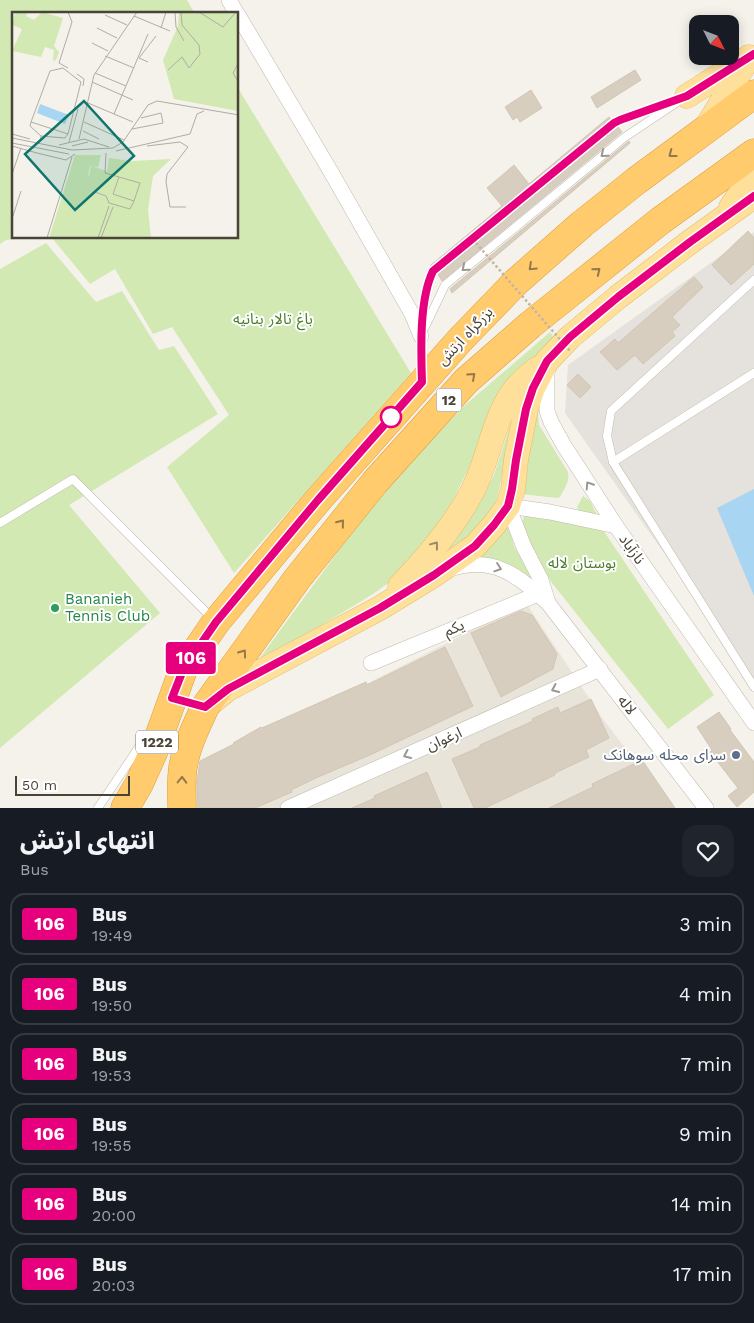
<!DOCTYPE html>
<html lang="en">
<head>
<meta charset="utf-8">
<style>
	:root { --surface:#171b24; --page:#20242c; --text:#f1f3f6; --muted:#9ea1a6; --line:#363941 }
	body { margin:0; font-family:"Work Sans","Noto Sans Arabic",sans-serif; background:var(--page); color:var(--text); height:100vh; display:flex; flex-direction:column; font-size:19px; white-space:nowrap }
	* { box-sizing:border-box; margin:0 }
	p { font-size:16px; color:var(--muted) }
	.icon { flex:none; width:28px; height:28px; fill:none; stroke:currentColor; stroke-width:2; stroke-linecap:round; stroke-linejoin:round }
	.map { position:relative; height:808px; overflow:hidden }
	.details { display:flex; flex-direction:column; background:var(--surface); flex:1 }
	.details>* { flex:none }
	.badge { padding:0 10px; border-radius:4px; font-size:18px; line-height:32px }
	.needle { width:32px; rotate:132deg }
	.fabs { position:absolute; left:689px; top:15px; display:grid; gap:10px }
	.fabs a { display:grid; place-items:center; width:50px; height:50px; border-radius:10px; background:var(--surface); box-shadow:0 2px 12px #0003; font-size:25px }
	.scale { position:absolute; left:15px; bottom:12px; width:115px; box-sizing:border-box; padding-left:5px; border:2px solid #4a4338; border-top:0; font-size:14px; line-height:18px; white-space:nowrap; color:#4a4338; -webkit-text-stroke:4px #fff; paint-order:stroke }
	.map>.badge { position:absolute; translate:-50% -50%; box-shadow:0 0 0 2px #fff }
	.round { display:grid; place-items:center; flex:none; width:52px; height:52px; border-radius:15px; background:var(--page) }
	.headline { display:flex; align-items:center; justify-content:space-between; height:85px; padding:0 20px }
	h1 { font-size:24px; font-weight:800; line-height:38px }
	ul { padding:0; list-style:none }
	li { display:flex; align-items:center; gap:15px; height:62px; margin:0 10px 8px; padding:0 10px; border:2px solid var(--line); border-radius:15px }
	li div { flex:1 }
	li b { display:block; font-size:19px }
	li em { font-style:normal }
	li .badge { min-width:55px; font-weight:700; text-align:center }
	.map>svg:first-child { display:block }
	.residential { fill:#e9e4d9 }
	.industrial { fill:#e5e1dc }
	.green { fill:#d2e9b4 }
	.water { fill:#a8d5f2 }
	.building { fill:#d7cec0; stroke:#d2c5b3 }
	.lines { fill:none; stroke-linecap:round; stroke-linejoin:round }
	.lane-casing { stroke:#c1baad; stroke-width:9 }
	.street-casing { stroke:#c1baad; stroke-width:16 }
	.primary-casing { stroke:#e5bd69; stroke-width:25 }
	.highway-casing { stroke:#df9f3b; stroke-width:29 }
	.lane { stroke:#fff; stroke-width:8 }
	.street { stroke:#fff; stroke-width:15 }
	.primary { stroke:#ffe09b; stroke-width:24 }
	.highway { stroke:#ffcb6d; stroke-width:28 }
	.path-bridge { stroke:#c3b59e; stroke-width:2.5; stroke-dasharray:2.5 2.5; stroke-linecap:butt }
	.oneway { stroke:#9b9892 }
	.oneway2 { stroke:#92794d }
	.oneway3 { stroke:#9b8a65 }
	.line-casing { stroke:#fff; stroke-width:11 }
	.line { stroke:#e6007e; stroke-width:8 }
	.stop-dot { fill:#fff; stroke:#e6007e; stroke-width:2.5 }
	.leisure-dot { fill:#2e9e5b; stroke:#fff; stroke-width:2 }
	.service-dot { fill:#5c6f8a; stroke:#fff; stroke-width:2 }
	.labels { text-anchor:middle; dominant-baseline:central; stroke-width:4; stroke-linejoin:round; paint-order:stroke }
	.shield { fill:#fff; stroke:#807b74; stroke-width:1 }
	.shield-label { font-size:14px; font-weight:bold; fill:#4a4338 }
	.park-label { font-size:15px; fill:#4b7d2a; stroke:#fff }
	.street-label { font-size:15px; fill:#4a4338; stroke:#fff }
	.leisure-label { font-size:15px; fill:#27864d; stroke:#fff; text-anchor:start }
	.service-label { font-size:15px; fill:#4e5e75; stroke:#fff; text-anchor:end }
	.inset-road { fill:none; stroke:#b1aca3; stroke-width:1 }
	.view { fill:#0f766e; fill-opacity:0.15; stroke:#0f766e; stroke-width:2.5 }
	.inset-edge { fill:none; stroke:#4a4338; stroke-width:2.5 }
</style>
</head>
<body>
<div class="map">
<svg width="754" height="808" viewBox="0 0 754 808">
	<rect width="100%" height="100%" fill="#f5f2eb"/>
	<polygon class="residential" points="526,603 603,719 671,808 180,808 205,766"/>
	<polygon class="industrial" points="754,232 754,680 565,413 568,365"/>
	<g class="green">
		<polygon points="0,0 187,0 195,14 14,14 14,238 22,238 6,240 0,244"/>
		<polygon points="238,88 411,373 234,573 167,467 229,415 172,327 153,334 115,269 90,284 52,238 238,238"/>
		<polygon points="46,243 96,302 122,291 159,350 174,346 218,414 69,505 160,613 0,748 0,269"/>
		<polygon points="550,332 556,340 530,361 476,451 468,470 452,502 417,555 391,581 373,594 254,666 381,493 464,406"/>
		<polygon points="520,395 496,503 474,535 437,560 478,504 494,475"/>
		<path d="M533,413l5,1 1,11 29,47c2,10 -4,17 -8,25l-3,1 -36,-4z"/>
		<polygon points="583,496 590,501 597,515 579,511 577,507"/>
		<polygon points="525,513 601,527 714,695 668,729 552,583 532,551 522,523"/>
		<polygon points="507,520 514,546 537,587 473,558"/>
	</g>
	<polygon class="water" points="754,489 754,596 717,508"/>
	<g class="building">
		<polygon points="635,70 641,80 597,108 591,97"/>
		<polygon points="531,90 542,108 520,122 517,117 513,120 505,107"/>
		<polygon points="609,117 610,119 430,266 502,206 487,188 514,165 529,184"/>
		<polygon points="618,127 622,132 442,281 438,274"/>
		<polygon points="629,141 630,143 452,293 450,289"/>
		<polygon points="748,231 754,238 754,264 731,285 712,265"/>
		<polygon points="694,277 703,287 672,317 680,325 672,332 675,336 643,364 635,355 617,370 600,352 615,339 618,343"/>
		<polygon points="578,374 591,387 580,398 567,385"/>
		<polygon points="521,611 532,615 557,654 553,669 501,697 471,633"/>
		<polygon points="445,647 473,706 370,755 318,777 291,790 292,792 255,808 198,808 197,782 200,761 234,744 233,743 261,727 262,728 366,682 367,685"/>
		<polygon points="591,699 609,738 586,750 589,757 555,773 555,775 485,808 474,808 452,759 480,747 480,745 533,721 532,719 558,707 560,713"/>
		<polygon points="719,712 731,729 730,730 754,762 754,792 737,807 728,796 738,788 710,752 712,750 697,727"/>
		<polygon points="642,760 675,808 549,808 593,787 592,784"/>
		<polygon points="427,772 442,808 352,808 375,798 374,796"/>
	</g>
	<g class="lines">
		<defs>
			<g id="lane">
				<polyline points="754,280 611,411 607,436 613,462 754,687"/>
				<polyline points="425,327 445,285 625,137 676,103"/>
				<path d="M422,373c-1,-31 -2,-74 11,-102l181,-148 6,-3 66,-23"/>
				<polyline points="613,462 754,373"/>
				<polyline points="0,523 73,479 213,619"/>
				<polyline points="98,808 147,735"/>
			</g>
			<g id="street">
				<polyline points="229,0 237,14"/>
				<polyline points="238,15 331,172 412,314 421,336"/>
				<polyline points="547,370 547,411 551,422 563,444 616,526 754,723"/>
				<polyline points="508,506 550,512 616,526"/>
				<polyline points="508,506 524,547 541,580 548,603"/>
				<path d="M450,569c43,-14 67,6 98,34l158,205"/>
				<polyline points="371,663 538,594"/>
				<polyline points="288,808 600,669"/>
			</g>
			<g id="primary">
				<polyline points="687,96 744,60"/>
				<polyline points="706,128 749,57"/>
				<polyline points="731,207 754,174"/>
				<path d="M400,586c27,-28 54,-60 72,-94 17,-32 20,-70 41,-100 6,-9 16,-17 25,-24"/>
				<polyline points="213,701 228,689 380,608 434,575 475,546 494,525 508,506 513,489 516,460 526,409 533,388 547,361 570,337 618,297 690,242 754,196"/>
			</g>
			<g id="highway">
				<polyline points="125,808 139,784 153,753 183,670 216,622 318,500 460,340 516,282 582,224 636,181 754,94"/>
				<path d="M182,808c0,-10 -1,-21 0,-31 1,-25 13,-48 23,-70l92,-128 78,-97 91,-101 64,-56 130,-104 94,-68"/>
			</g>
		</defs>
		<use href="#lane" class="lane-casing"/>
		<use href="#street" class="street-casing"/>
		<use href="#primary" class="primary-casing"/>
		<use href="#highway" class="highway-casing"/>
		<use href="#lane" class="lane"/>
		<use href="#street" class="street"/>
		<use href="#primary" class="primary"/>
		<use href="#highway" class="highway"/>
		<polyline class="path-bridge" points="476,243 570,351"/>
	</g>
	<defs><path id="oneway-chevron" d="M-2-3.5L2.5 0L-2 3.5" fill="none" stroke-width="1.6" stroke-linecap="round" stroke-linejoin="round" transform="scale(1.25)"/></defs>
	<g class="oneway">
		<use href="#oneway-chevron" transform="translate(604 154) rotate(141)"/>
		<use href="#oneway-chevron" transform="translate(465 268) rotate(141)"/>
		<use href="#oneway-chevron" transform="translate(589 485) rotate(-123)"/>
		<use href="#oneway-chevron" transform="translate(498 568) rotate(19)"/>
		<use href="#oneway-chevron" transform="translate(555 689) rotate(156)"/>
		<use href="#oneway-chevron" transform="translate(407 755) rotate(156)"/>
	</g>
	<g class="oneway2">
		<use href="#oneway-chevron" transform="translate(672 154) rotate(143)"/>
		<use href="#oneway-chevron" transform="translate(532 267) rotate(137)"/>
		<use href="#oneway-chevron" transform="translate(597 271) rotate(-39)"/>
		<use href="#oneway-chevron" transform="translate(472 376) rotate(-42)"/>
		<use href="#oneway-chevron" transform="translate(341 523) rotate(-51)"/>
		<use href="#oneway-chevron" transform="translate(243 653) rotate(-54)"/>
		<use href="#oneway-chevron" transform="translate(182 780) rotate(-89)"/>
	</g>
	<use class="oneway3" href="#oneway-chevron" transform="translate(435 545) rotate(-53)"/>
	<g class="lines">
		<defs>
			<path id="line" d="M754,54l-67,42 -67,24 -6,3 -181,148c-14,29 -12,79 -11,111l-104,118 -102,122 -33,48 -11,28 33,9 23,-18 152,-81 54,-33 41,-29 19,-21 14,-19 4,-17 4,-29 10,-51 7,-21 14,-27 23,-24 48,-40 72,-55 64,-46"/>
		</defs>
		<use href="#line" class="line-casing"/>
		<use href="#line" class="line"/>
	</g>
	<circle class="stop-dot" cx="391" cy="417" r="10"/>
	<circle class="leisure-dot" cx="55" cy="608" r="5"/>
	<circle class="service-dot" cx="736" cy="755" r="5"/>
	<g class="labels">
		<g class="shield">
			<rect x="436.5" y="388.5" width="25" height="23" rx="4"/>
			<rect x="136" y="730.5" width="42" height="23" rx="4"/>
		</g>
		<g class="shield-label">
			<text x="449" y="400">12</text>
			<text x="157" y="742">1222</text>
		</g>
		<g class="park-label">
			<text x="273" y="319">باغ تالار بنانیه</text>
			<text x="582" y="563">بوستان لاله</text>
		</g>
		<g class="street-label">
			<text transform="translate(465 336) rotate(-47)">بزرگراه ارتش</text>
			<text transform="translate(632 549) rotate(55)">نازآباد</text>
			<text transform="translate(454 628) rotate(-23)">یکم</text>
			<text transform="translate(627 705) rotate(52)">لاله</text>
			<text transform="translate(444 739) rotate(-24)">ارغوان</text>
		</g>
		<g class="leisure-label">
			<text x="65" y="599">Bananieh<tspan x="65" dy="17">Tennis Club</tspan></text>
		</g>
		<g class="service-label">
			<text x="726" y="755">سرای محله سوهانک</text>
		</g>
	</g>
	<g transform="translate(12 12)">
		<rect width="226" height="226" fill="#f5f2eb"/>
		<path d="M3,0h13l-2,4 8,4 8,-8 21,6 -9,28 5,6 -3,8 -3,1 1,-11 -9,-3 -4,10 -29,-6 10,-22 -10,-4zM167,0h59v99l-64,-12 -11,-39 15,-34zM63,143h26l-3,12 -8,-1 -2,9 1,1 2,-10 16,5 2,-13 22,3 40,-2 -18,17 -5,34 3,28h-102z" fill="#d2e9b4"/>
		<path d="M28,92l29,11 -4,9 -28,-11z" fill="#a8d5f2"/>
		<path class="inset-road" d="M163,0l1,15 8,14M187,0l24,15 13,-15M93,3l22,10M122,4l36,15M85,16l20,10M149,16l5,-16M80,31l16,8M93,44l29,12M136,50l-9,-4 17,-22M227,50l-6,11 6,10M56,56l-9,-5 13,-41 -4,-10M156,58l14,-13 7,11 11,-14 -1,-9 -17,-20 -1,-13M83,61l31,13M65,62l7,5 -1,7M80,70l41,18M76,91l45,19M102,102l34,-80M19,110l37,12M72,110l40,18M120,117l31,-6 -2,-10 -20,5M71,119l16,8M0,122l18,5M0,126l60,12 41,-2 10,-6 25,-37 9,-4 82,14M67,127l15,-64 43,-63M28,130l1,-6 -11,-10 1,-4 19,-51 13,-3 18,14 -13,52 -3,4 -24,-2M57,130l9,-33M0,131l57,11M47,133l25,-6 25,8M0,134l25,7M60,134l16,-4M135,134l33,-4 8,5 -21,27 -1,8 4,25h16M104,139l74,-17 7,-20 7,-3M25,141l29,7 9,-6M94,141l-1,20 35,10 -6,18M0,162l9,-26M83,180l11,4 3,7 21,6 4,-8 -21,-7 6,-17M0,207l9,-28M35,226l25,-81M86,226l11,-32M89,226l12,-31"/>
		<path class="view" d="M72,89l50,55 -59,54 -50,-56z"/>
		<rect width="226" height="226" class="inset-edge"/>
	</g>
</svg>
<div class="fabs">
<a><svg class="needle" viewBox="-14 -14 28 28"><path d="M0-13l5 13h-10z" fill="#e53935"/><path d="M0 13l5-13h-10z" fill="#9ea1a6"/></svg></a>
</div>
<div class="scale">50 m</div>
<b class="badge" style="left:191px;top:658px;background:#e6007e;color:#fff">106</b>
</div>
<section class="details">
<div class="headline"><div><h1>انتهای ارتش</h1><p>Bus</p></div><a class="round"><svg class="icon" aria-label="heart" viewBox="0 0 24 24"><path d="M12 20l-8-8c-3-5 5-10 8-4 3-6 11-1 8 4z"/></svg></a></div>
<ul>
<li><span class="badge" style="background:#e6007e;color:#fff">106</span><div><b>Bus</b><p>19:49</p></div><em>3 min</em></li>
<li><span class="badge" style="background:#e6007e;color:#fff">106</span><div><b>Bus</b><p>19:50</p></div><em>4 min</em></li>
<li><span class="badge" style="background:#e6007e;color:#fff">106</span><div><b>Bus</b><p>19:53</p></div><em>7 min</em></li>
<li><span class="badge" style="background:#e6007e;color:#fff">106</span><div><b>Bus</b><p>19:55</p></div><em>9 min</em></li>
<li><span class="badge" style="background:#e6007e;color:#fff">106</span><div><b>Bus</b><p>20:00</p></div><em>14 min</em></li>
<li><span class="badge" style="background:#e6007e;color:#fff">106</span><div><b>Bus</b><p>20:03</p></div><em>17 min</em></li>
</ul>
</section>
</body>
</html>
